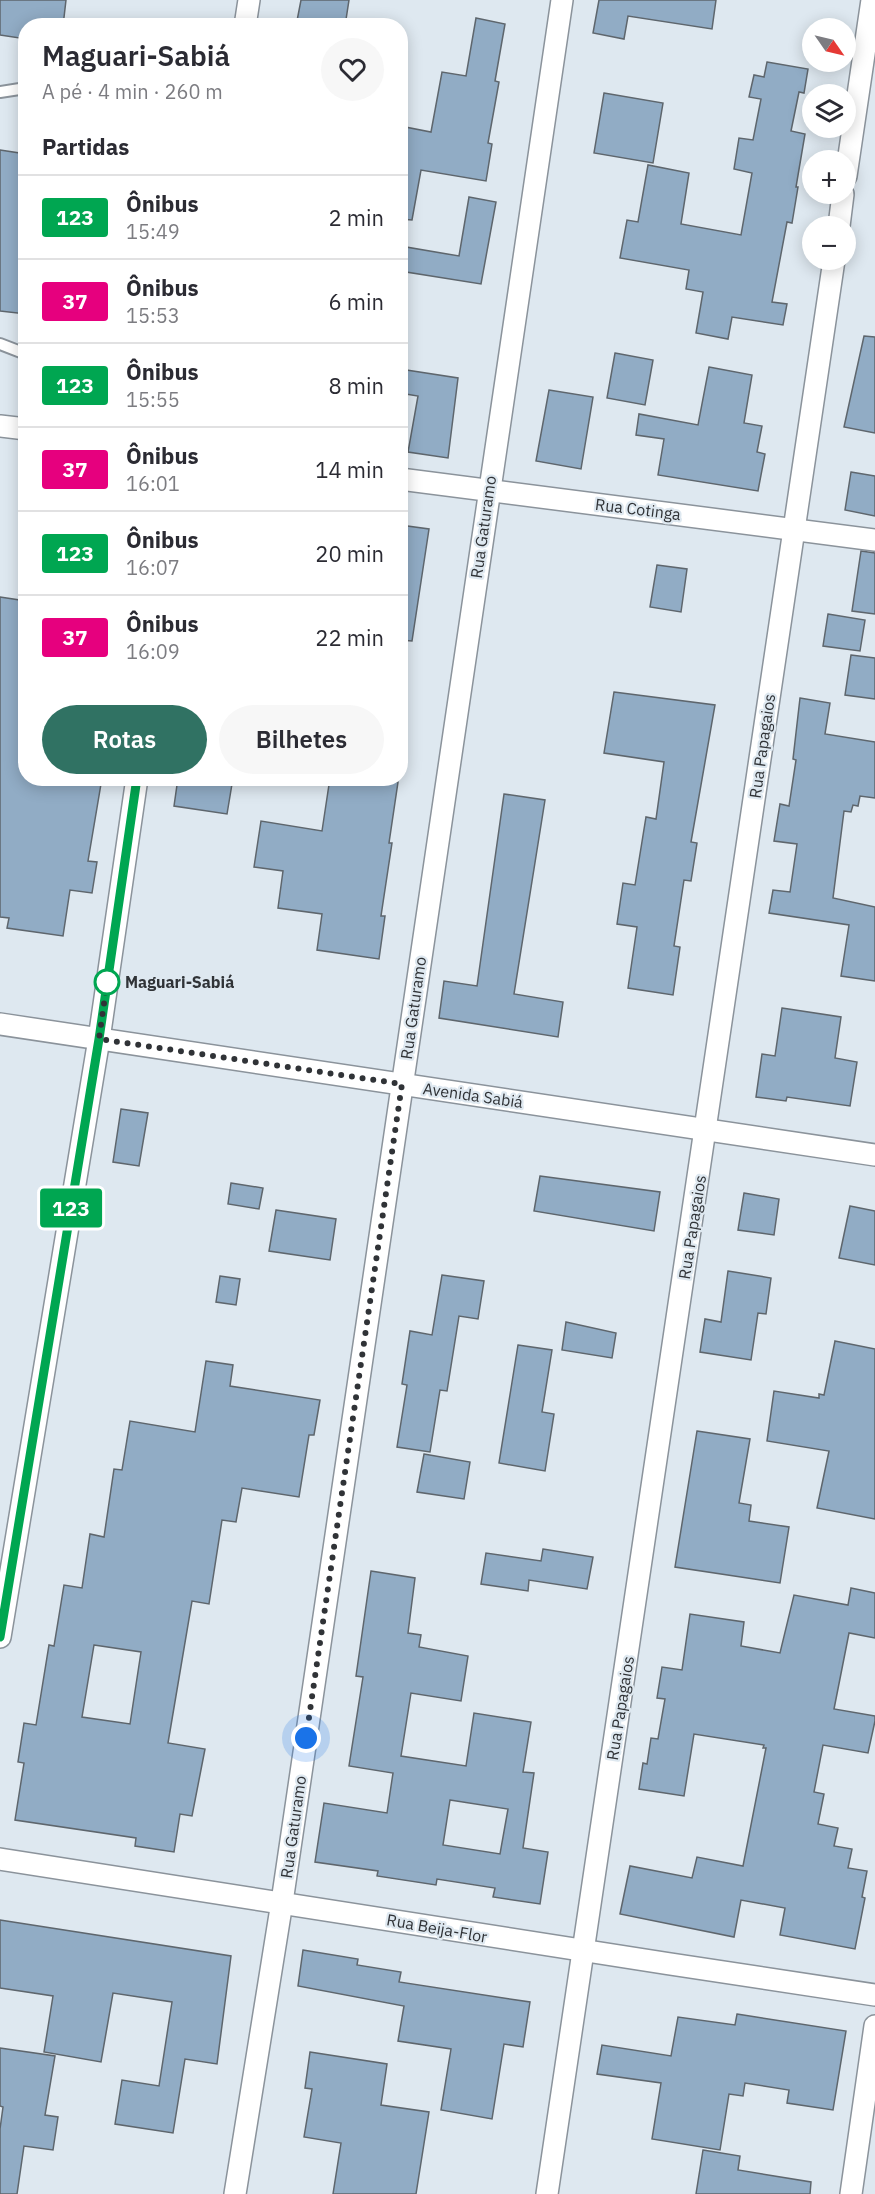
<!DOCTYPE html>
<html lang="pt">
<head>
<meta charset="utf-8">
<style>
	:root { --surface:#fff; --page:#f7f7f7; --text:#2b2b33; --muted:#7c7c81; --line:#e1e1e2; --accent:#307263 }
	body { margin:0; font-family:"IBM Plex Sans",sans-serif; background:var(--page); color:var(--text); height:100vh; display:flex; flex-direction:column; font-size:22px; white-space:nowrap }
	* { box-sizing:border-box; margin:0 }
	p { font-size:20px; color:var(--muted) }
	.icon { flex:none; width:33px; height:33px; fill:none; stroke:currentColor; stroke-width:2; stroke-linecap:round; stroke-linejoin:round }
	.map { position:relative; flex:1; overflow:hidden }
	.panel { position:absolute; left:18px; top:18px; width:390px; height:768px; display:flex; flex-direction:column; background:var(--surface); border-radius:24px; box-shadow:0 3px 15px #0003 }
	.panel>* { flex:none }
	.badge { padding:0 12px; border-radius:4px; font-size:21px; line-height:39px }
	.needle { width:39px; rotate:124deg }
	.buttons { position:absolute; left:802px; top:18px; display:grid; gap:12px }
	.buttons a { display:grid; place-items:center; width:54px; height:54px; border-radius:50%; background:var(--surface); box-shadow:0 3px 15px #0003; font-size:30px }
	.you { position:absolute; width:30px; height:30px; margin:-15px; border:4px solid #fff; border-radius:50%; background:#1a73e8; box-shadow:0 0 0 9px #1a73e833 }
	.map>.badge { position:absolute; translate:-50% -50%; box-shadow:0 0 0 3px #fff }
	h2 { padding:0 24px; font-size:22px; line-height:54px }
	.round { display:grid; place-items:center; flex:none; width:63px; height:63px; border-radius:32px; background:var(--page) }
	.summary { display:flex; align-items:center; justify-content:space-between; height:102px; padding:0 24px }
	h1 { font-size:28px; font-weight:600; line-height:45px }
	.button { display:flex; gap:12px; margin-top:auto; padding:12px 24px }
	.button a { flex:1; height:69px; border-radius:36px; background:var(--accent); color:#fff; font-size:24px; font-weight:600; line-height:69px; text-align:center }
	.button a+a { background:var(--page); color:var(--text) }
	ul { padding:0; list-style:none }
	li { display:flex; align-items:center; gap:18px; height:84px; padding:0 24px; border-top:2px solid var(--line) }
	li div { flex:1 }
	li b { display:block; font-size:22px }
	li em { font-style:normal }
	li .badge { min-width:66px; font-weight:700; text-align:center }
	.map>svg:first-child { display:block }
	.building { fill:#91acc5; stroke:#5e666d; stroke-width:1.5; fill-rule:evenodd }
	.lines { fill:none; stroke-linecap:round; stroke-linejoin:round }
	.lane-casing { stroke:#8b939b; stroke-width:14 }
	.street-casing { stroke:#8b939b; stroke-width:24 }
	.lane { stroke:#fff; stroke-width:10 }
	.street { stroke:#fff; stroke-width:21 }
	.line-casing { stroke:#fff; stroke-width:14 }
	.line { stroke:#00a651; stroke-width:9 }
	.walk { stroke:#303337; stroke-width:6; stroke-dasharray:0 10.8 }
	.stop-dot { fill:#fff; stroke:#00a651; stroke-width:3 }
	.labels { text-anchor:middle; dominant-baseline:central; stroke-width:4.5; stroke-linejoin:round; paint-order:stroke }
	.street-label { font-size:16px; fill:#303337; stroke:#dee8f0 }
	.stop-label { font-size:16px; font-weight:bold; fill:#303337; stroke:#dee8f0; text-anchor:start }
</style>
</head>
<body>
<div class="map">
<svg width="875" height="2194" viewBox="0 0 875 2194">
	<rect width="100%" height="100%" fill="#dee8f0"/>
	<g class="building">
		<polygon points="0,0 66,0 63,26 26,26 26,39 0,35"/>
		<polygon points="301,0 349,0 345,26 296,26"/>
		<polygon points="599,0 716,0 712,29 628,16 624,39 593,33"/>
		<polygon points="476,18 505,24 495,81 499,82 488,143 492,144 486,181 421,170 412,220 400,219 400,126 431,132 442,72 466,76"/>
		<polygon points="767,62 808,69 804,93 799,92 791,131 805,134 796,187 798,187 792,223 787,222 772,302 787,304 783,325 732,317 728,339 696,333 703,292 686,289 689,270 620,258 627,220 638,222 648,165 689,173 681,224 741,235 752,173 734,169 739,138 753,140 761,99 749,97 754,75 764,77"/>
		<polygon points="604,93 663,103 653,163 594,153"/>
		<polygon points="0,150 26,154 26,314 0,311"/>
		<polygon points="469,197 496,202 481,284 400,271 400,246 459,256"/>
		<polygon points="864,336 875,337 875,433 844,427"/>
		<polygon points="615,353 653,360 645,405 607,398"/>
		<polygon points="709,367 752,375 744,423 762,426 757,452 765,454 758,491 658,475 664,439 636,435 639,414 698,425"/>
		<polygon points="400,369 458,378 448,458 408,452 418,396 400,393"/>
		<polygon points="549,390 593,397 581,469 536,461"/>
		<polygon points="851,472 875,476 875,516 845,510"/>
		<polygon points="400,525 429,529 412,641 400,640"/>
		<polygon points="861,551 875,553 875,614 852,611"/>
		<polygon points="657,565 687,569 681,612 650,607"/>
		<polygon points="0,597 26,601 26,778 102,778 88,861 97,862 92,893 70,890 63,936 7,928 9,918 0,917"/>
		<polygon points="828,614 865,620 860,651 823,646"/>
		<polygon points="851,655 875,658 875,699 845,695"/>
		<polygon points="614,692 715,705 691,842 697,843 691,881 684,880 674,946 680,947 673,995 628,988 637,927 617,924 623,883 635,885 646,817 656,819 664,762 604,753"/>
		<polygon points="800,698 830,703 825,734 875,742 875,798 860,796 858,806 853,805 851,812 844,811 833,898 875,907 875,981 841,976 849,925 769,913 773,890 790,892 797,844 774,841 780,804 789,806 796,760 793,759"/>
		<polygon points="178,778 233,778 227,814 174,806"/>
		<polygon points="330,778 377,778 398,782 389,843 392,843 381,916 385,916 379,959 317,950 322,914 278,908 283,871 254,867 261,821 322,831"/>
		<polygon points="504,794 545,800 514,994 563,1002 558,1037 439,1018 444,981 477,986"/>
		<polygon points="782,1008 841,1017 835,1058 857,1062 850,1106 787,1097 786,1101 756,1097 762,1054 775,1056"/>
		<polygon points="121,1109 148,1113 139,1166 113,1162"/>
		<polygon points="540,1176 660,1192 654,1231 534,1211"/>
		<polygon points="231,1183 263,1188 259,1209 228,1204"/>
		<polygon points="744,1193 779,1199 774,1235 738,1230"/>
		<polygon points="850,1206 875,1211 875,1265 839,1258"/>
		<polygon points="276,1210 336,1219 330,1260 269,1251"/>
		<polygon points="728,1271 771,1278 766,1314 758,1313 751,1360 700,1352 705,1319 721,1322"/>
		<polygon points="442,1275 484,1281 478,1319 459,1316 447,1391 440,1390 430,1452 397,1447 407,1385 402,1384 410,1331 432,1335"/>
		<polygon points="220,1276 240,1279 236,1305 216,1302"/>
		<polygon points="566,1322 616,1333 612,1358 562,1350"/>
		<polygon points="835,1341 875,1349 875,1519 817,1508 829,1451 767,1441 774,1391 819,1398 819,1394 824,1395"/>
		<polygon points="518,1345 552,1350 542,1412 554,1414 545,1471 499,1463"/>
		<path d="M206,1361l27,4 -3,21 90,14 -6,35h-5l-10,62 -57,-9 -6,34 -14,-2 -13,84 -17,-3 -24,142 37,6 -13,67 -12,-2 -6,38 -39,-6 1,-8 -121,-18 9,-57 -6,-1 6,-39 12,2 13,-80 5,1 10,-61 18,3 8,-54 14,3 10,-68 8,1 8,-49 65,11zM94,1645l47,7 -11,72 -48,-7z"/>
		<polygon points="697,1431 750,1439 739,1503 751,1505 749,1521 789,1527 780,1583 675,1567"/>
		<polygon points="424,1454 470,1462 464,1499 417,1492"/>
		<polygon points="543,1549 593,1557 587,1589 529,1580 528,1591 481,1584 486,1553 541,1561"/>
		<path d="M371,1571l44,7 -7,55 13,2 -2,12 49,9 -7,45 -50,-8 -10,63 65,10 8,-53 57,9 -8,50 11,1 -11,75 25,4 -8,52 -47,-7 2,-9 -58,-9 -1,6 -59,-9 1,-5 -63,-9 9,-59 63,10 6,-40 -44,-7 14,-89 -7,-1zM450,1800l58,9 -8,45 -57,-9z"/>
		<polygon points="851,1588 875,1593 875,1638 849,1633 834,1709 875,1716 875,1721 868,1753 823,1745 814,1792 824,1794 818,1824 838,1828 834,1846 852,1849 848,1868 867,1871 862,1897 865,1898 855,1949 780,1935 785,1908 741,1900 734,1937 620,1914 630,1866 692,1878 697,1857 743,1866 766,1748 763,1748 764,1745 694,1734 684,1796 639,1789 643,1763 647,1764 651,1738 658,1739 665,1699 657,1698 662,1667 682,1670 690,1614 744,1622 741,1646 780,1653 794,1595 848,1605"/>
		<polygon points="0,1920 231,1956 217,2064 185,2059 173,2133 115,2124 122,2080 159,2086 172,2002 113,1993 101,2062 44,2052 53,1996 0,1988"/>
		<polygon points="303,1950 358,1959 357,1965 401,1972 399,1982 530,2002 523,2047 504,2044 492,2119 441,2110 451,2049 398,2041 404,2006 298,1986"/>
		<polygon points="737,2014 846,2031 833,2110 787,2103 789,2090 745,2083 743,2096 729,2094 720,2150 652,2139 661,2083 597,2074 602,2045 671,2056 678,2017 735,2025"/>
		<polygon points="0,2048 55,2056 45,2115 58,2117 53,2150 24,2146 17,2194 0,2194 0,2129 3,2107 0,2106"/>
		<polygon points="310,2052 387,2064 381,2105 429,2112 416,2194 333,2194 341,2143 304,2137 312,2089 305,2088"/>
		<polygon points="703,2150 740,2156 738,2170 811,2182 810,2194 696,2194"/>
	</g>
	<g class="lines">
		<defs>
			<g id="lane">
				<polyline points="0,92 26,88"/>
				<polyline points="0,344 26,354"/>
			</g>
			<g id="street">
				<polyline points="245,26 249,0"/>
				<polyline points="846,176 872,0"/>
				<polyline points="839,226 843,194"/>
				<polyline points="0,426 26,429"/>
				<polyline points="400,479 875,540"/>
				<polyline points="0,1024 875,1155"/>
				<polyline points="0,1637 99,1039 137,778"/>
				<path d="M0,1859c292,44 583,93 875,136"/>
				<polyline points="235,2194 282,1902 562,0"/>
				<polyline points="547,2194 834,260"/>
				<polyline points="851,2194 875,2026"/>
			</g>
		</defs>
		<use href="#lane" class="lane-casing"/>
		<use href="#street" class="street-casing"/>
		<use href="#lane" class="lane"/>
		<use href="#street" class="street"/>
	</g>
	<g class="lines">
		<defs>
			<polyline id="line" points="0,1637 99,1039 137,778"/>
		</defs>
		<use href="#line" class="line-casing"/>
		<use href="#line" class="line"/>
		<polyline class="walk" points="107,982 99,1039 402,1084 306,1738"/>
	</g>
	<circle class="stop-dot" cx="107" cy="982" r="12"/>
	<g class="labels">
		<g class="street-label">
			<text transform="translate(638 509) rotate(7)">Rua Cotinga</text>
			<text transform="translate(483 527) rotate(-82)">Rua Gaturamo</text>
			<text transform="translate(762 746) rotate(-82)">Rua Papagaios</text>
			<text transform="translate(413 1008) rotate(-82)">Rua Gaturamo</text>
			<text transform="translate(473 1095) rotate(8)">Avenida Sabiá</text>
			<text transform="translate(692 1227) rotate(-81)">Rua Papagaios</text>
			<text transform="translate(620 1708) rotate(-81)">Rua Papagaios</text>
			<text transform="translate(293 1827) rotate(-82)">Rua Gaturamo</text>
			<text transform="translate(437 1928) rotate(10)">Rua Beija-Flor</text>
		</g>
		<g class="stop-label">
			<text x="125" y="982">Maguari-Sabiá</text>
		</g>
	</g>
</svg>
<div class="buttons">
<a><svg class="needle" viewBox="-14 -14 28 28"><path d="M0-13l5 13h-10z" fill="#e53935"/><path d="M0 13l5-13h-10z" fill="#7c7c81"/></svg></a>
<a><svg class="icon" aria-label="layers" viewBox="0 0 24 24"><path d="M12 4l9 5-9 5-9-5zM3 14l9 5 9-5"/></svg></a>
<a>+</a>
<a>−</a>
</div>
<div class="you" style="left:306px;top:1738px"></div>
<b class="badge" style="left:71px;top:1208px;background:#00a651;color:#fff">123</b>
<section class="panel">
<div class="summary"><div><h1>Maguari-Sabiá</h1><p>A pé · 4 min · 260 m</p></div><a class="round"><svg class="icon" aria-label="heart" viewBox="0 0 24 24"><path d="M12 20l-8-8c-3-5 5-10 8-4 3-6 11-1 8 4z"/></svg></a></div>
<h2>Partidas</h2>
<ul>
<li><span class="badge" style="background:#00a651;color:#fff">123</span><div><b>Ônibus</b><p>15:49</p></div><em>2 min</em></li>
<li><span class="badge" style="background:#e6007e;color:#fff">37</span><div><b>Ônibus</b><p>15:53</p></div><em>6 min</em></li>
<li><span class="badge" style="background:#00a651;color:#fff">123</span><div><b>Ônibus</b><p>15:55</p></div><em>8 min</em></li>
<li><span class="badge" style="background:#e6007e;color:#fff">37</span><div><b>Ônibus</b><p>16:01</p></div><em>14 min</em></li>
<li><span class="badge" style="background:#00a651;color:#fff">123</span><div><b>Ônibus</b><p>16:07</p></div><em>20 min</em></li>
<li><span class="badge" style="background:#e6007e;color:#fff">37</span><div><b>Ônibus</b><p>16:09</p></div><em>22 min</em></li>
</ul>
<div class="button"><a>Rotas</a><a>Bilhetes</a></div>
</section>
</div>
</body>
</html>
